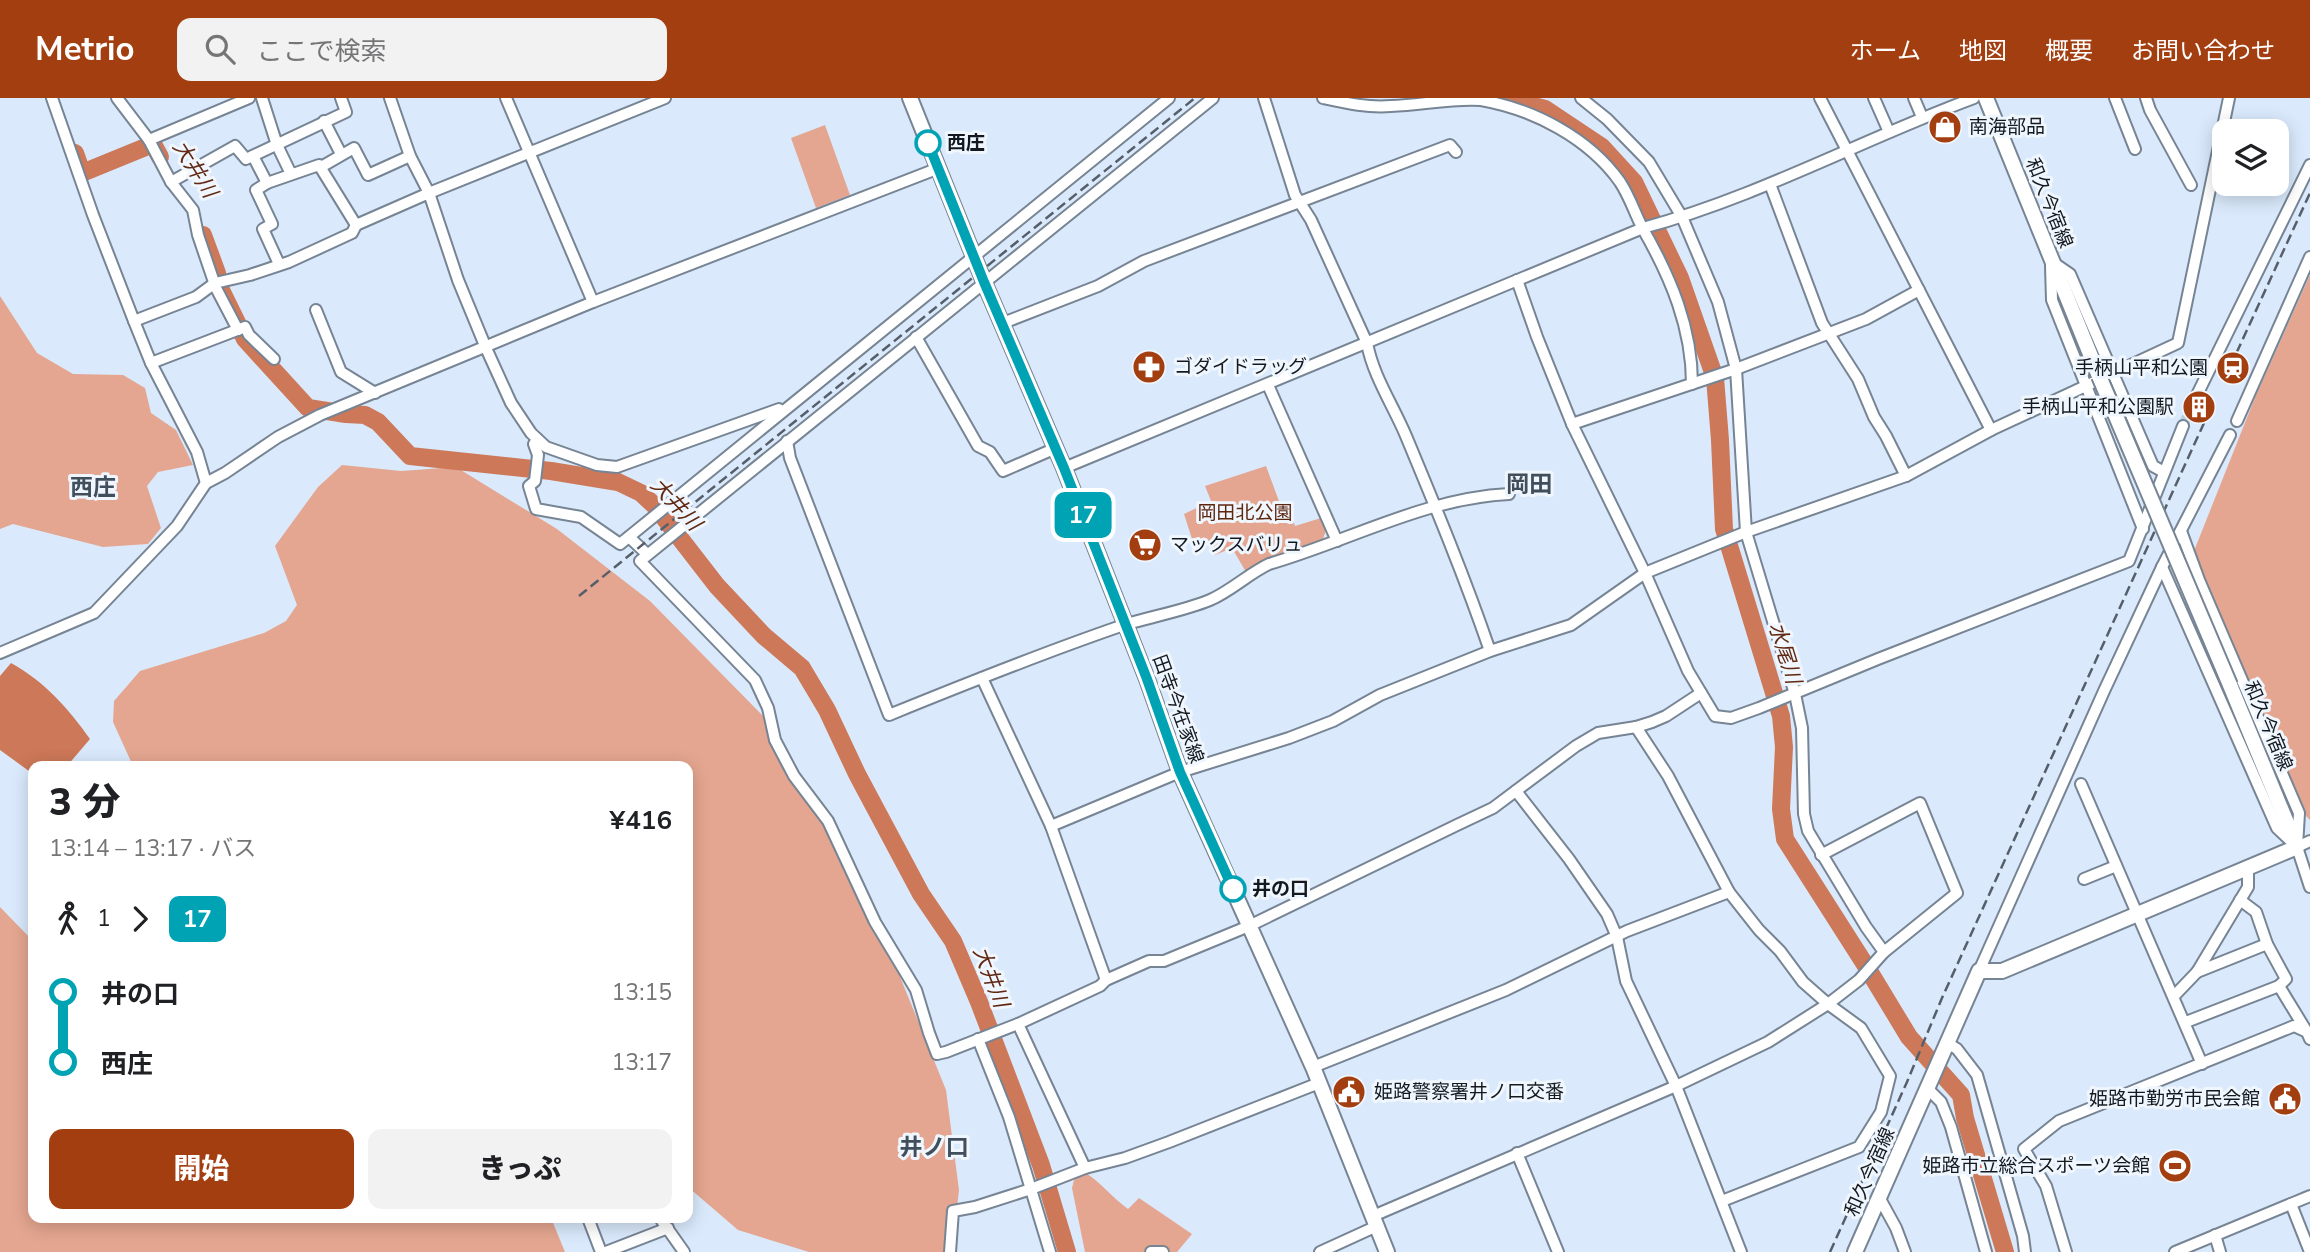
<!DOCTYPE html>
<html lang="ja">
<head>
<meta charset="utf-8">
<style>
	:root { --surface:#fff; --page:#f2f2f2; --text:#202124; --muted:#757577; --accent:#a33e10 }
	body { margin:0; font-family:"Nunito Sans","Noto Sans JP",sans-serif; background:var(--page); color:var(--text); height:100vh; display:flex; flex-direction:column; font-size:26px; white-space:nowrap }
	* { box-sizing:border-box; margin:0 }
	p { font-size:23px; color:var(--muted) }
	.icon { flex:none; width:38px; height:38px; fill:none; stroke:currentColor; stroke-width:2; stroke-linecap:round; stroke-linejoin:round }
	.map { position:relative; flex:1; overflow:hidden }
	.details { position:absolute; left:28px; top:663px; width:665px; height:462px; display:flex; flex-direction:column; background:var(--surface); border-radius:14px; box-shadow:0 4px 18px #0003 }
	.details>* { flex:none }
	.badge { padding:0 14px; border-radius:10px; font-size:24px; line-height:46px }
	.buttons { position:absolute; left:2212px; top:21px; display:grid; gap:14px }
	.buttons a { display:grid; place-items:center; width:77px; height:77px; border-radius:14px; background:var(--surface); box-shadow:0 4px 18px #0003; font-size:35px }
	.map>.badge { position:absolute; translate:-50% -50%; box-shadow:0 0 0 4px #fff }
	.legs { display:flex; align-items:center; gap:10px; height:77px; padding:0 21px; font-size:23px }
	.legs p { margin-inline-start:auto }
	.overview { display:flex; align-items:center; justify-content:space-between; height:119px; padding:0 21px }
	h1 { font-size:38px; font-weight:800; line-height:52px }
	.primary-button { display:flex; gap:14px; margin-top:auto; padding:14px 21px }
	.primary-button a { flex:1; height:80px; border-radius:14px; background:var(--accent); color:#fff; font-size:28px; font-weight:800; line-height:80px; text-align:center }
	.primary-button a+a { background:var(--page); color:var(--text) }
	ul { padding:0 21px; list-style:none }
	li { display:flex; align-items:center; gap:24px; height:70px; font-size:26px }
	li i { display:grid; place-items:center; width:10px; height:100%; margin:0 9px; background:currentColor }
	li i::after { content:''; width:18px; height:18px; margin:-9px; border:5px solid; border-radius:50%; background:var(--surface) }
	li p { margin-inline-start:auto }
	li:first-child i { background:linear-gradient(#0000 50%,currentColor 0) }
	li:last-child i { background:linear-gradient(currentColor 50%,#0000 0) }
	header { display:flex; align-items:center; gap:42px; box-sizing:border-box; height:98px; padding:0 35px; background:var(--accent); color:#fff }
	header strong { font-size:33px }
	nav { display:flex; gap:38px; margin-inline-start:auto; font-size:24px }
	.search { width:490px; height:63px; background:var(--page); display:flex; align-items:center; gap:18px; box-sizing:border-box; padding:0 24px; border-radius:14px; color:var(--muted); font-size:26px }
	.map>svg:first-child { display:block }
	.green { fill:#e4a690 }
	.water { fill:#cd7858 }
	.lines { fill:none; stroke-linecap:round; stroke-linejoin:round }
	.river { stroke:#cd7858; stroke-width:18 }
	.minor-tunnel { stroke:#bccbdb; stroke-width:10; stroke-dasharray:10 5; stroke-linecap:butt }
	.minor-casing { stroke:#768494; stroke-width:14 }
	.major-casing { stroke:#768494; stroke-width:18 }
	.minor { stroke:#fff; stroke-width:10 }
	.major { stroke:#fff; stroke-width:14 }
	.rail { stroke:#565f69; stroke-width:2.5; stroke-dasharray:10 5; stroke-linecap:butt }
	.major-bridge-casing { stroke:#768494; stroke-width:18; stroke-linecap:butt }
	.major-bridge { stroke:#fff; stroke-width:14 }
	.line-1-casing { stroke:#fff; stroke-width:16 }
	.line-1 { stroke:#00a3b4; stroke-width:10 }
	.stop-1-dot { fill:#fff; stroke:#00a3b4; stroke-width:3.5 }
	.labels { text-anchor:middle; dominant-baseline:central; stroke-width:6; stroke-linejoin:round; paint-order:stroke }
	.poi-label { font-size:19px; fill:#13191f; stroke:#f0f6fd; text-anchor:start }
	.stop-label { font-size:19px; font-weight:bold; fill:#13191f; stroke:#f0f6fd; text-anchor:start }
	.street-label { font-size:19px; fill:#13191f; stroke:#f0f6fd }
	.park-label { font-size:19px; fill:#5d260f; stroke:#f0f6fd }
	.water-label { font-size:21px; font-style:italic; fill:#612913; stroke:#f0f6fd }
	.quarter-label { font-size:23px; font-weight:bold; fill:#414f5d; stroke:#f0f6fd }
</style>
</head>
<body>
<header>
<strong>Metrio</strong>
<div class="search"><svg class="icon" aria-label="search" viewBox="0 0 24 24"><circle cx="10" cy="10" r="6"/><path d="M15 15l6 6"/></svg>ここで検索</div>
<nav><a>ホーム</a><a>地図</a><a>概要</a><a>お問い合わせ</a></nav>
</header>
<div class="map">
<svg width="2310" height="1154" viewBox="0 0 2310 1154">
	<rect width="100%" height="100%" fill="#daeafc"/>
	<g class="green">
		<polygon points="825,27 850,97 816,110 791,40"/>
		<polygon points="2310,177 2310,722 2306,718 2195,461 2194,453 2256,297"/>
		<polygon points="0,198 37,255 73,276 123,277 145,290 151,315 176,332 193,367 158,374 147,388 161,430 148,446 103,449 13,426 0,431"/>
		<polygon points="342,367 401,373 456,369 557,431 650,503 768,623 849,753 946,992 959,1092 952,1154 809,1154 738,1132 688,1089 688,668 133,668 113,624 114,603 140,573 264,535 286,523 297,507 275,448 318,389"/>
		<polygon points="1266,368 1283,414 1290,412 1295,428 1321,420 1326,432 1322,444 1246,474 1232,450 1215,457 1206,440 1193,444 1184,416 1211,403 1205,388"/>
		<polygon points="0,809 33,843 33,1120 551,1120 565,1154 0,1154"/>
		<path d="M1084,1074c16,9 28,26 44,37l11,-11 53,36 -15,18h-92l-13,-64 2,-8z"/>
	</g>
	<path class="water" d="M11,565c33,18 58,46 79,76l-23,27h-34v8l-33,-24v-74z"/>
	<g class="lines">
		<g class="river">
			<polyline points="1505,0 1545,11 1602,49 1634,84 1680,180 1715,280 1720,342 1724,431 1781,618 1784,649 1781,711 1785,741 1866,868 1909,939 1961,997 1965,1020 2005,1154"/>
			<polyline points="75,55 82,75 153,46 160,59"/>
			<polyline points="203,137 217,175 219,188 245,241 308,310 346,316 365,317 378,324 410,358 551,373 618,384 641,395 655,408 717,488 764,538 802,570 827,612 857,676 921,796 953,843 979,904 1041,1067 1067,1154"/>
		</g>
		<polyline class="minor-tunnel" points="2183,328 2194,303"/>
		<defs>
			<g id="minor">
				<polyline points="52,0 93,117 134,223 151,265 197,354 206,385"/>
				<polyline points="117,0 149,42 171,84 193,112 198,137 216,190 238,232"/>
				<polyline points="262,0 277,47 291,76"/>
				<polyline points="390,0 410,58 429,95 458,182 486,250 511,305 531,335 546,349 597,367 617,369 779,311"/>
				<polyline points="506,0 593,204"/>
				<polyline points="1213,0 640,463 755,582 768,610 775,642 794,678 828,723 875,824 916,892 929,935 937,956 946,954 1018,926 1100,888 1106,882 1149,863 1164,863 1249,828 1457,727 1493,710 1576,648 1598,635 1636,629 1652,624 1666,618 1701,595"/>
				<path d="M1264,0l31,97 16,25 56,123c6,33 26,62 39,93 30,72 59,142 84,215"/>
				<path d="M1323,0c23,5 45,10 68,8 31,-1 60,-8 90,-6 52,9 108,38 139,82 10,15 15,32 23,47 28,49 49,99 49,155"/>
				<polyline points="1581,0 1607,21 1649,64 1682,119 1718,204 1736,271 1746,434 1795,596 1802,630 1804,716 1808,733 1866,829 1884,854"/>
				<polyline points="1820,0 1991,332"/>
				<polyline points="1874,0 1889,34"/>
				<polyline points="1914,0 1922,19"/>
				<polyline points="2115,0 2135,51"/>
				<polyline points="2146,0 2150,12 2191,87"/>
				<polyline points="324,23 341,56"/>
				<polyline points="149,42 249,0"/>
				<polyline points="253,58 267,85"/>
				<polyline points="321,69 354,50 368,77 410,58"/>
				<polyline points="171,84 235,48 246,61 346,14 341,0"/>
				<polyline points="1770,86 1822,225 1858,281 1874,319 1886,338 1906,378"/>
				<polyline points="2054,165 2070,176 2153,368 2164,374"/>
				<polyline points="279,166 263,131 272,126 256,92 267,85 319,67 356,127"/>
				<polyline points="2051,168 2052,202 2143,431"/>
				<polyline points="1517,182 1537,239 1572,326 1645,475 1688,573 1715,618 1731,620 1759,610 1878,561 2129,463 2183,328"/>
				<polyline points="316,212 341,274 375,295"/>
				<polyline points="134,223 196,199 215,185 250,177 289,164 352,135 356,127 429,95 665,0"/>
				<polyline points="1003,225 1098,188 1144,163 1450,47 1456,54"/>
				<polyline points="916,239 978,348 990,354 1003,373 1056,350"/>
				<polyline points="151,265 245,229 249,237 274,261"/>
				<polyline points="1268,287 1337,443"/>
				<polyline points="2194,303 2310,67"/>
				<polyline points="2237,323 2310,159"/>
				<polyline points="1572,326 1736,271 1866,221 1919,192"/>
				<polyline points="537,341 534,346 538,357 535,383 529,388 536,411 581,419 620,446 1169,0"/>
				<path d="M787,343l3,17 99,257c76,-31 151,-61 229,-88 29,-10 63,-15 92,-27 21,-9 38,-26 59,-36 80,-23 156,-66 240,-70"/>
				<path d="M1064,370l579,-240c115,-31 220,-89 331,-130"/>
				<polyline points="2181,433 2199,482 2299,715 2297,749 2310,789"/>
				<polyline points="629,439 647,456"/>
				<polyline points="2162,469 2277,730 2295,747"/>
				<polyline points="0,555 94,515 177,428 206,385 225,375 278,339 320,317 593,204 939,70"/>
				<polyline points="982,580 1051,728 1106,882"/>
				<polyline points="1636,629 1668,678 1729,794 1759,832 1780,853 1803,884 1828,906 1861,930 1890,978 1881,1014 1859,1049 1722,1103"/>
				<polyline points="2081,686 2202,966"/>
				<polyline points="1516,693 1569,761 1607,816 1617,839 1626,883 1676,988 1741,1154"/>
				<polyline points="1051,728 1180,674 1289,640 1333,623 1380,597 1490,553 1571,527 1645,475 1746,434 1906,378 1991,332 2178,245 2229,0"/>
				<polyline points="2297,749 2310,743"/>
				<polyline points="2084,781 2116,768"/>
				<polyline points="2240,802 2256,814 2267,846"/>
				<polyline points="1979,873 2104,593 2162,469 2230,337"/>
				<polyline points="2197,874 2248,789 2248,769"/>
				<polyline points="2174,898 2197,874 2267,846 2286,881 2279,888 2307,934"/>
				<polyline points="2186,924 2279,888"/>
				<polyline points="1018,926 1085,1070"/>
				<polyline points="978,941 1009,1019 1050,1154"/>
				<polyline points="1949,946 1957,951 1977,977 2023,1138 2025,1154"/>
				<polyline points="1313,969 1506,892 1627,833 1729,794"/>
				<polyline points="1928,991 1941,1004 1951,1029 1986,1154"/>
				<polyline points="1517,1055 1558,1154"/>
				<polyline points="1879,1099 1896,1130 1905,1154"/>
				<polyline points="2291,1106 2310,1154"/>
				<polyline points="1373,1118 1676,988 1768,944 1828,906 1859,882 1884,854 1957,795 1920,705 1821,757"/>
				<polyline points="588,1120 601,1154"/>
				<polyline points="660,1120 684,1154"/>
				<polyline points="2215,1137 2220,1154"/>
				<polyline points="606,1154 668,1130"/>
				<polyline points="950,1154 953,1113 975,1109 1031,1091 1085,1070 1125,1060 1169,1044 1319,985"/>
				<polyline points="1151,1154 1163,1154"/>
				<polyline points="1320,1154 1377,1128"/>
				<polyline points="2066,1154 2046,1088 2024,1051 2059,1023 2294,928 2307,934 2310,941"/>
				<polyline points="2175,1154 2310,1098"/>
			</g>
			<g id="major">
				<polyline points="910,0 984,184 1064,370 1147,581 1180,674 1313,969 1387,1154"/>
				<polyline points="1986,0 2099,278"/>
				<polyline points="1855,1154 1979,873 2002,873 2297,749 2230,587"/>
			</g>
		</defs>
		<use href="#minor" class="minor-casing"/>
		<use href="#major" class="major-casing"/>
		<use href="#minor" class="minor"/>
		<use href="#major" class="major"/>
		<g class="rail">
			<polyline points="2224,282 2310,95"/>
			<polyline points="579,498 1195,0"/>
			<polyline points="1830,1154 1907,984 1942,900 2204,325"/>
		</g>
		<defs>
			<polyline id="major-bridge" points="2099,278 2230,587"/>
		</defs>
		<use href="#major-bridge" class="major-bridge-casing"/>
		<use href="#major-bridge" class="major-bridge"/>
	</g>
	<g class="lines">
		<defs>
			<polyline id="line-1" points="928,45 984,184 1064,370 1147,581 1180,674 1233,791"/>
		</defs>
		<use href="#line-1" class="line-1-casing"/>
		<use href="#line-1" class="line-1"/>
	</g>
	<defs>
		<symbol id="shop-disc" viewBox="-11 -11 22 22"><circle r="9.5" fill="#a33e10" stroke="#f0f6fd"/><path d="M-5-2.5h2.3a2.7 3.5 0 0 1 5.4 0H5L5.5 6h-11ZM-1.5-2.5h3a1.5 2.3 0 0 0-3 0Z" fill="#fff"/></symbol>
		<symbol id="pharmacy-disc" viewBox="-11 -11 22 22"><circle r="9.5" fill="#a33e10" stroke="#f0f6fd"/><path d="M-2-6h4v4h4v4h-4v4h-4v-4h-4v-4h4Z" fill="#fff"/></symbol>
		<symbol id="station-disc" viewBox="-11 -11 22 22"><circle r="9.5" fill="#a33e10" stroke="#f0f6fd"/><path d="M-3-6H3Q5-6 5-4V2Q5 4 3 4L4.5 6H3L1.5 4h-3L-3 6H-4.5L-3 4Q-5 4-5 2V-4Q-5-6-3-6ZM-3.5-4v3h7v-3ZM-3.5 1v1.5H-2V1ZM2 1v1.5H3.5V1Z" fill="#fff"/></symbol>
		<symbol id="building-disc" viewBox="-11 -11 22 22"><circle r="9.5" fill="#a33e10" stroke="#f0f6fd"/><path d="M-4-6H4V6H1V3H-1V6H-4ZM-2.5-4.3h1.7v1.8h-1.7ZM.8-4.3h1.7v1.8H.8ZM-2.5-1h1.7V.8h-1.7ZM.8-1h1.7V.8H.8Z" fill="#fff"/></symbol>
		<symbol id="supermarket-disc" viewBox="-11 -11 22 22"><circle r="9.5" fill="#a33e10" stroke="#f0f6fd"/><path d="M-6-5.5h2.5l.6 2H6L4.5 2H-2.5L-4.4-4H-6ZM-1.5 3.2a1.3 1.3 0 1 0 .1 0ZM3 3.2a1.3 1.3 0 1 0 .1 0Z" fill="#fff"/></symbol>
		<symbol id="civic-disc" viewBox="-11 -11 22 22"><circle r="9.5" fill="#a33e10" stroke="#f0f6fd"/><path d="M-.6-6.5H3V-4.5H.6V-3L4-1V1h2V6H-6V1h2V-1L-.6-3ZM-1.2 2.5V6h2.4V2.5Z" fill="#fff"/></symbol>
		<symbol id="stadium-disc" viewBox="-11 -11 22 22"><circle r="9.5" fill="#a33e10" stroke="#f0f6fd"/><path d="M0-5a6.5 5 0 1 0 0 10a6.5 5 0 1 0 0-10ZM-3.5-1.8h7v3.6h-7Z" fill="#fff"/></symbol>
	</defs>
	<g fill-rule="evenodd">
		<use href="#shop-disc" x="1926" y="10" width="38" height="38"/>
		<use href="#pharmacy-disc" x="1130" y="250" width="38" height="38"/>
		<use href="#station-disc" x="2214" y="251" width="38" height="38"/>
		<use href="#building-disc" x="2180" y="290" width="38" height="38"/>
		<use href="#supermarket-disc" x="1126" y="428" width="38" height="38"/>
		<use href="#civic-disc" x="1330" y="975" width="38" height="38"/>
		<use href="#civic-disc" x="2266" y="982" width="38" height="38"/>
		<use href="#stadium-disc" x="2156" y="1049" width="38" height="38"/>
	</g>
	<g class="stop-1-dot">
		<circle cx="928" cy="45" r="12"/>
		<circle cx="1233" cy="791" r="12"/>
	</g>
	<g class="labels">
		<g class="poi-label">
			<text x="1969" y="29">南海部品</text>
			<text x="1174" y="269">ゴダイドラッグ</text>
			<text x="2208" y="270" text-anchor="end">手柄山平和公園</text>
			<text x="2174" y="309" text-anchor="end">手柄山平和公園駅</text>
			<text x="1170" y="447">マックスバリュ</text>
			<text x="1374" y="994">姫路警察署井ノ口交番</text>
			<text x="2260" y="1001" text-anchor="end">姫路市勤労市民会館</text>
			<text x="2150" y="1068" text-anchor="end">姫路市立総合スポーツ会館</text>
		</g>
		<g class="stop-label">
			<text x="947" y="45">西庄</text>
			<text x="1252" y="791">井の口</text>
		</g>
		<g class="street-label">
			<text transform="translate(2049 105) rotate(68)">和久今宿線</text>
			<text transform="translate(1178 611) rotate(70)">田寺今在家線</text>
			<text transform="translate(2268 628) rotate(67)">和久今宿線</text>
			<text transform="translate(1870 1074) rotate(-66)">和久今宿線</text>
		</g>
		<g class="park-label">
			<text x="1245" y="415">岡田北公園</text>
		</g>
		<g class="water-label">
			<text transform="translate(195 71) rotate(58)">大井川</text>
			<text transform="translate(676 406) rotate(47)">大井川</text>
			<text transform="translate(1785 555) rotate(73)">水尾川</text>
			<text transform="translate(991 879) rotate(69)">大井川</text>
		</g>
		<g class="quarter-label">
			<text x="1529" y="386">岡田</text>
			<text x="93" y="389">西庄</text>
			<text x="934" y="1049">井ノ口</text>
		</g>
	</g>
</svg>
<div class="buttons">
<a><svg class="icon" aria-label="layers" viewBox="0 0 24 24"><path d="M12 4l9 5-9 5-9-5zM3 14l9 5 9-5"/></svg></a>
</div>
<b class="badge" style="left:1083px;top:417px;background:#00a3b4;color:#fff">17</b>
<section class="details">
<div class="overview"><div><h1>3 分</h1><p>13:14 – 13:17 · バス</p></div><b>¥416</b></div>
<div class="legs"><svg class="icon" aria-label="walk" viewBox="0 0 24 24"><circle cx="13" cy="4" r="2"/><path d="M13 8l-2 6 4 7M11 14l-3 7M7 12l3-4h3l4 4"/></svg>1<svg class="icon" aria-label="forward" viewBox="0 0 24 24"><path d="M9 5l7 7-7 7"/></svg><b class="badge" style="background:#00a3b4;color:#fff">17</b></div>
<ul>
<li><i style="color:#00a3b4"></i><b>井の口</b><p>13:15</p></li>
<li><i style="color:#00a3b4"></i><b>西庄</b><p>13:17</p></li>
</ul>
<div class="primary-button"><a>開始</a><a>きっぷ</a></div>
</section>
</div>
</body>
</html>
